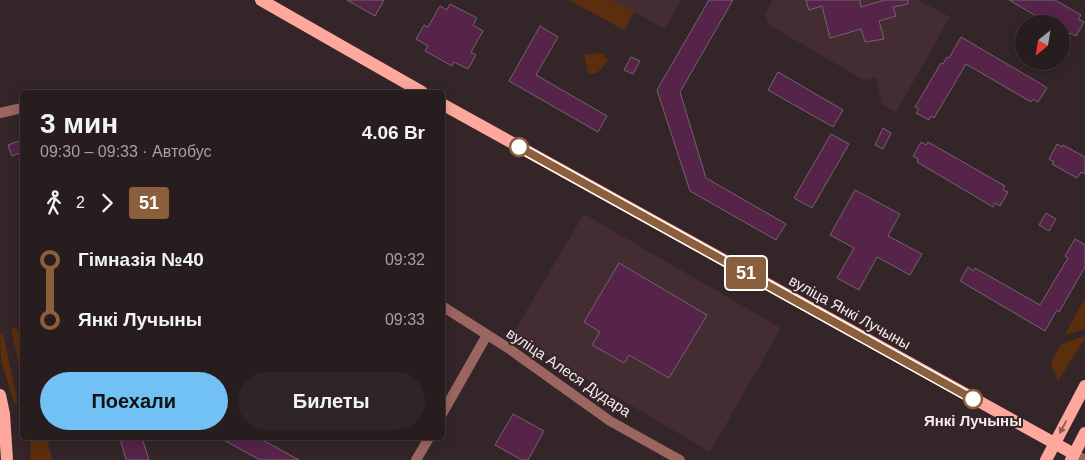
<!DOCTYPE html>
<html lang="ru">
<head>
<meta charset="utf-8">
<style>
	:root { --surface:#271c1e; --page:#2f2527; --text:#f1f3f6; --muted:#a4a1a4; --line:#433a3c; --accent:#71c1f5 }
	body { margin:0; font-family:Helvetica,sans-serif; background:var(--page); color:var(--text); height:100vh; display:flex; flex-direction:column; font-size:19px; white-space:nowrap }
	* { box-sizing:border-box; margin:0 }
	p { font-size:16px; color:var(--muted) }
	.icon { flex:none; width:28px; height:28px; fill:none; stroke:currentColor; stroke-width:2; stroke-linecap:round; stroke-linejoin:round }
	.map { position:relative; flex:1; overflow:hidden }
	.side { position:absolute; left:20px; top:90px; width:425px; height:350px; display:flex; flex-direction:column; background:var(--surface); border-radius:5px; box-shadow:0 2px 12px #0003,0 0 0 1px var(--line) }
	.side>* { flex:none }
	.badge { padding:0 10px; border-radius:4px; font-size:18px; line-height:32px }
	.needle { width:32px; rotate:210deg }
	.fabs { position:absolute; left:1015px; top:15px; display:grid; gap:10px }
	.fabs a { display:grid; place-items:center; width:55px; height:55px; border-radius:50%; background:var(--surface); box-shadow:0 2px 12px #0003,0 0 0 1px var(--line); font-size:25px }
	.map>.badge { position:absolute; translate:-50% -50%; box-shadow:0 0 0 2px #fff }
	.legs { display:flex; align-items:center; gap:8px; height:55px; padding:0 20px; font-size:16px }
	.legs p { margin-inline-start:auto }
	.headline { display:flex; align-items:center; justify-content:space-between; height:85px; padding:0 20px }
	h1 { font-size:28px; font-weight:700; line-height:38px }
	.primary-button { display:flex; gap:10px; margin-top:auto; padding:10px 20px }
	.primary-button a { flex:1; height:58px; border-radius:30px; background:var(--accent); color:#111; font-size:20px; font-weight:700; line-height:58px; text-align:center }
	.primary-button a+a { background:var(--page); color:var(--text) }
	ul { padding:0 20px; list-style:none }
	li { display:flex; align-items:center; gap:18px; height:60px; font-size:19px }
	li i { display:grid; place-items:center; width:8px; height:100%; margin:0 6px; background:currentColor }
	li i::after { content:''; width:12px; height:12px; margin:-6px; border:4px solid; border-radius:50%; background:var(--surface) }
	li p { margin-inline-start:auto }
	li:first-child i { background:linear-gradient(#0000 50%,currentColor 0) }
	li:last-child i { background:linear-gradient(currentColor 50%,#0000 0) }
	.map>svg:first-child { display:block }
	.built { fill:#432d32 }
	.green { fill:#5b2e0d }
	.building { fill:#562349; stroke:#73646e }
	.lines { fill:none; stroke-linecap:round; stroke-linejoin:round }
	.minor { stroke:#9a665f; stroke-width:10 }
	.major { stroke:#fea89d; stroke-width:12 }
	.oneway { fill:#8f605d }
	.line-1-casing { stroke:#fff; stroke-width:11 }
	.line-1 { stroke:#8b5e3c; stroke-width:8 }
	.stop-1-dot { fill:#fff; stroke:#8b5e3c; stroke-width:2.5 }
	.labels { text-anchor:middle; dominant-baseline:central; stroke-width:4; stroke-linejoin:round; paint-order:stroke }
	.street-label { font-size:15px; fill:#f5eaed; stroke:#342528 }
	.stop-label { font-size:15px; font-weight:bold; fill:#f5eaed; stroke:#342528 }
</style>
</head>
<body>
<div class="map">
<svg width="1085" height="460" viewBox="0 0 1085 460">
	<rect width="100%" height="100%" fill="#342528"/>
	<g class="built">
		<polygon points="569,0 681,0 665,29 634,12 624,30"/>
		<polygon points="773,0 918,0 950,17 896,112 882,104 876,78 864,80 769,25 765,14"/>
		<polygon points="584,214 781,328 710,452 512,335"/>
	</g>
	<g class="green">
		<polygon points="569,0 612,0 634,12 624,30"/>
		<polygon points="602,53 608,61 596,74 588,73 584,55"/>
		<polygon points="1085,298 1085,329 1065,335"/>
		<polygon points="17,328 22,349 22,380 11,329"/>
		<polygon points="3,332 18,405 14,402 1,361 0,334"/>
		<polygon points="1085,336 1085,338 1058,381 1051,363 1061,344"/>
		<polygon points="33,438 47,438 52,460 31,460 30,441"/>
	</g>
	<g class="building">
		<polygon points="347,0 384,0 375,16"/>
		<polygon points="709,0 733,0 680,92 706,178 786,224 776,240 690,191 657,90"/>
		<polygon points="806,0 860,0 861,7 885,0 908,0 908,4 893,7 896,16 879,21 884,39 865,42 861,29 830,38 822,6 809,10"/>
		<polygon points="1009,0 1055,0 1081,15 1078,19 1084,22 1076,36 1070,33 1069,35 1061,30 1061,24 1050,24"/>
		<polygon points="450,4 477,18 473,25 483,31 471,52 476,55 468,69 454,62 452,66 425,51 428,46 416,39 424,25 428,27 440,6 447,10"/>
		<polygon points="540,26 558,37 536,75 607,116 598,132 509,81"/>
		<polygon points="961,37 1041,84 1047,88 1038,102 1033,99 1031,102 966,64 934,118 931,116 929,120 916,113 919,109 915,107 941,63 943,64 947,57 949,58"/>
		<polygon points="631,57 640,61 633,74 624,70"/>
		<polygon points="778,72 843,110 833,127 768,90"/>
		<polygon points="883,128 891,133 883,149 875,145"/>
		<polygon points="831,134 849,144 812,208 794,198"/>
		<polygon points="22,140 22,152 12,156 8,145"/>
		<polygon points="921,142 926,145 928,142 1005,186 1003,190 1008,192 1000,206 995,203 993,207 917,162 918,159 913,156"/>
		<polygon points="1057,144 1062,147 1063,145 1085,157 1085,174 1081,172 1077,178 1052,164 1054,162 1049,159"/>
		<polygon points="855,190 900,214 888,236 922,254 910,275 877,257 859,290 837,278 854,248 830,235"/>
		<polygon points="1046,213 1056,219 1049,231 1039,225"/>
		<polygon points="1075,239 1085,245 1085,267 1059,312 1057,310 1045,331 960,281 968,267 973,271 975,268 1040,305 1068,258 1065,256"/>
		<polygon points="619,263 707,315 669,378 629,355 624,363 592,345 600,332 584,322"/>
		<polygon points="513,414 544,431 528,460 522,460 495,445"/>
		<polygon points="120,438 142,438 149,460 126,460"/>
		<polygon points="220,438 259,438 299,460 260,460"/>
	</g>
	<g class="lines">
		<g class="minor">
			<polyline points="0,113 22,108"/>
			<polyline points="442,306 508,348 610,421 680,460"/>
			<polyline points="442,414 487,335"/>
			<polyline points="1074,454 1085,460"/>
			<polyline points="416,460 429,438"/>
		</g>
		<g class="major">
			<polyline points="261,0 422,92"/>
			<polyline points="442,104 1074,454"/>
			<polyline points="0,395 4,414 7,460"/>
			<polyline points="1046,460 1085,386"/>
			<polyline points="1071,460 1085,433"/>
		</g>
	</g>
	<defs><path id="oneway-solid" d="M-6-.8H1V-3.2L6.5 0L1 3.2V.8H-6Z" transform="scale(1.25)"/></defs>
	<use class="oneway" href="#oneway-solid" transform="translate(1063 427) rotate(118)"/>
	<g class="lines">
		<defs>
			<polyline id="line-1" points="519,147 973,399"/>
		</defs>
		<use href="#line-1" class="line-1-casing"/>
		<use href="#line-1" class="line-1"/>
	</g>
	<g class="stop-1-dot">
		<circle cx="519" cy="147" r="9"/>
		<circle cx="973" cy="399" r="9"/>
	</g>
	<g class="labels">
		<g class="street-label">
			<text transform="translate(850 312) rotate(29)">вуліца Янкі Лучыны</text>
			<text transform="translate(569 372) rotate(34)">вуліца Алеся Дудара</text>
		</g>
		<g class="stop-label">
			<text x="973" y="420">Янкі Лучыны</text>
		</g>
	</g>
</svg>
<div class="fabs">
<a><svg class="needle" viewBox="-14 -14 28 28"><path d="M0-13l5 13h-10z" fill="#e53935"/><path d="M0 13l5-13h-10z" fill="#a4a1a4"/></svg></a>
</div>
<b class="badge" style="left:746px;top:273px;background:#8b5e3c;color:#fff">51</b>
<section class="side">
<div class="headline"><div><h1>3 мин</h1><p>09:30 – 09:33 · Автобус</p></div><b>4.06 Br</b></div>
<div class="legs"><svg class="icon" aria-label="walk" viewBox="0 0 24 24"><circle cx="13" cy="4" r="2"/><path d="M13 8l-2 6 4 7M11 14l-3 7M7 12l3-4h3l4 4"/></svg>2<svg class="icon" aria-label="forward" viewBox="0 0 24 24"><path d="M9 5l7 7-7 7"/></svg><b class="badge" style="background:#8b5e3c;color:#fff">51</b></div>
<ul>
<li><i style="color:#8b5e3c"></i><b>Гімназія №40</b><p>09:32</p></li>
<li><i style="color:#8b5e3c"></i><b>Янкі Лучыны</b><p>09:33</p></li>
</ul>
<div class="primary-button"><a>Поехали</a><a>Билеты</a></div>
</section>
</div>
</body>
</html>
